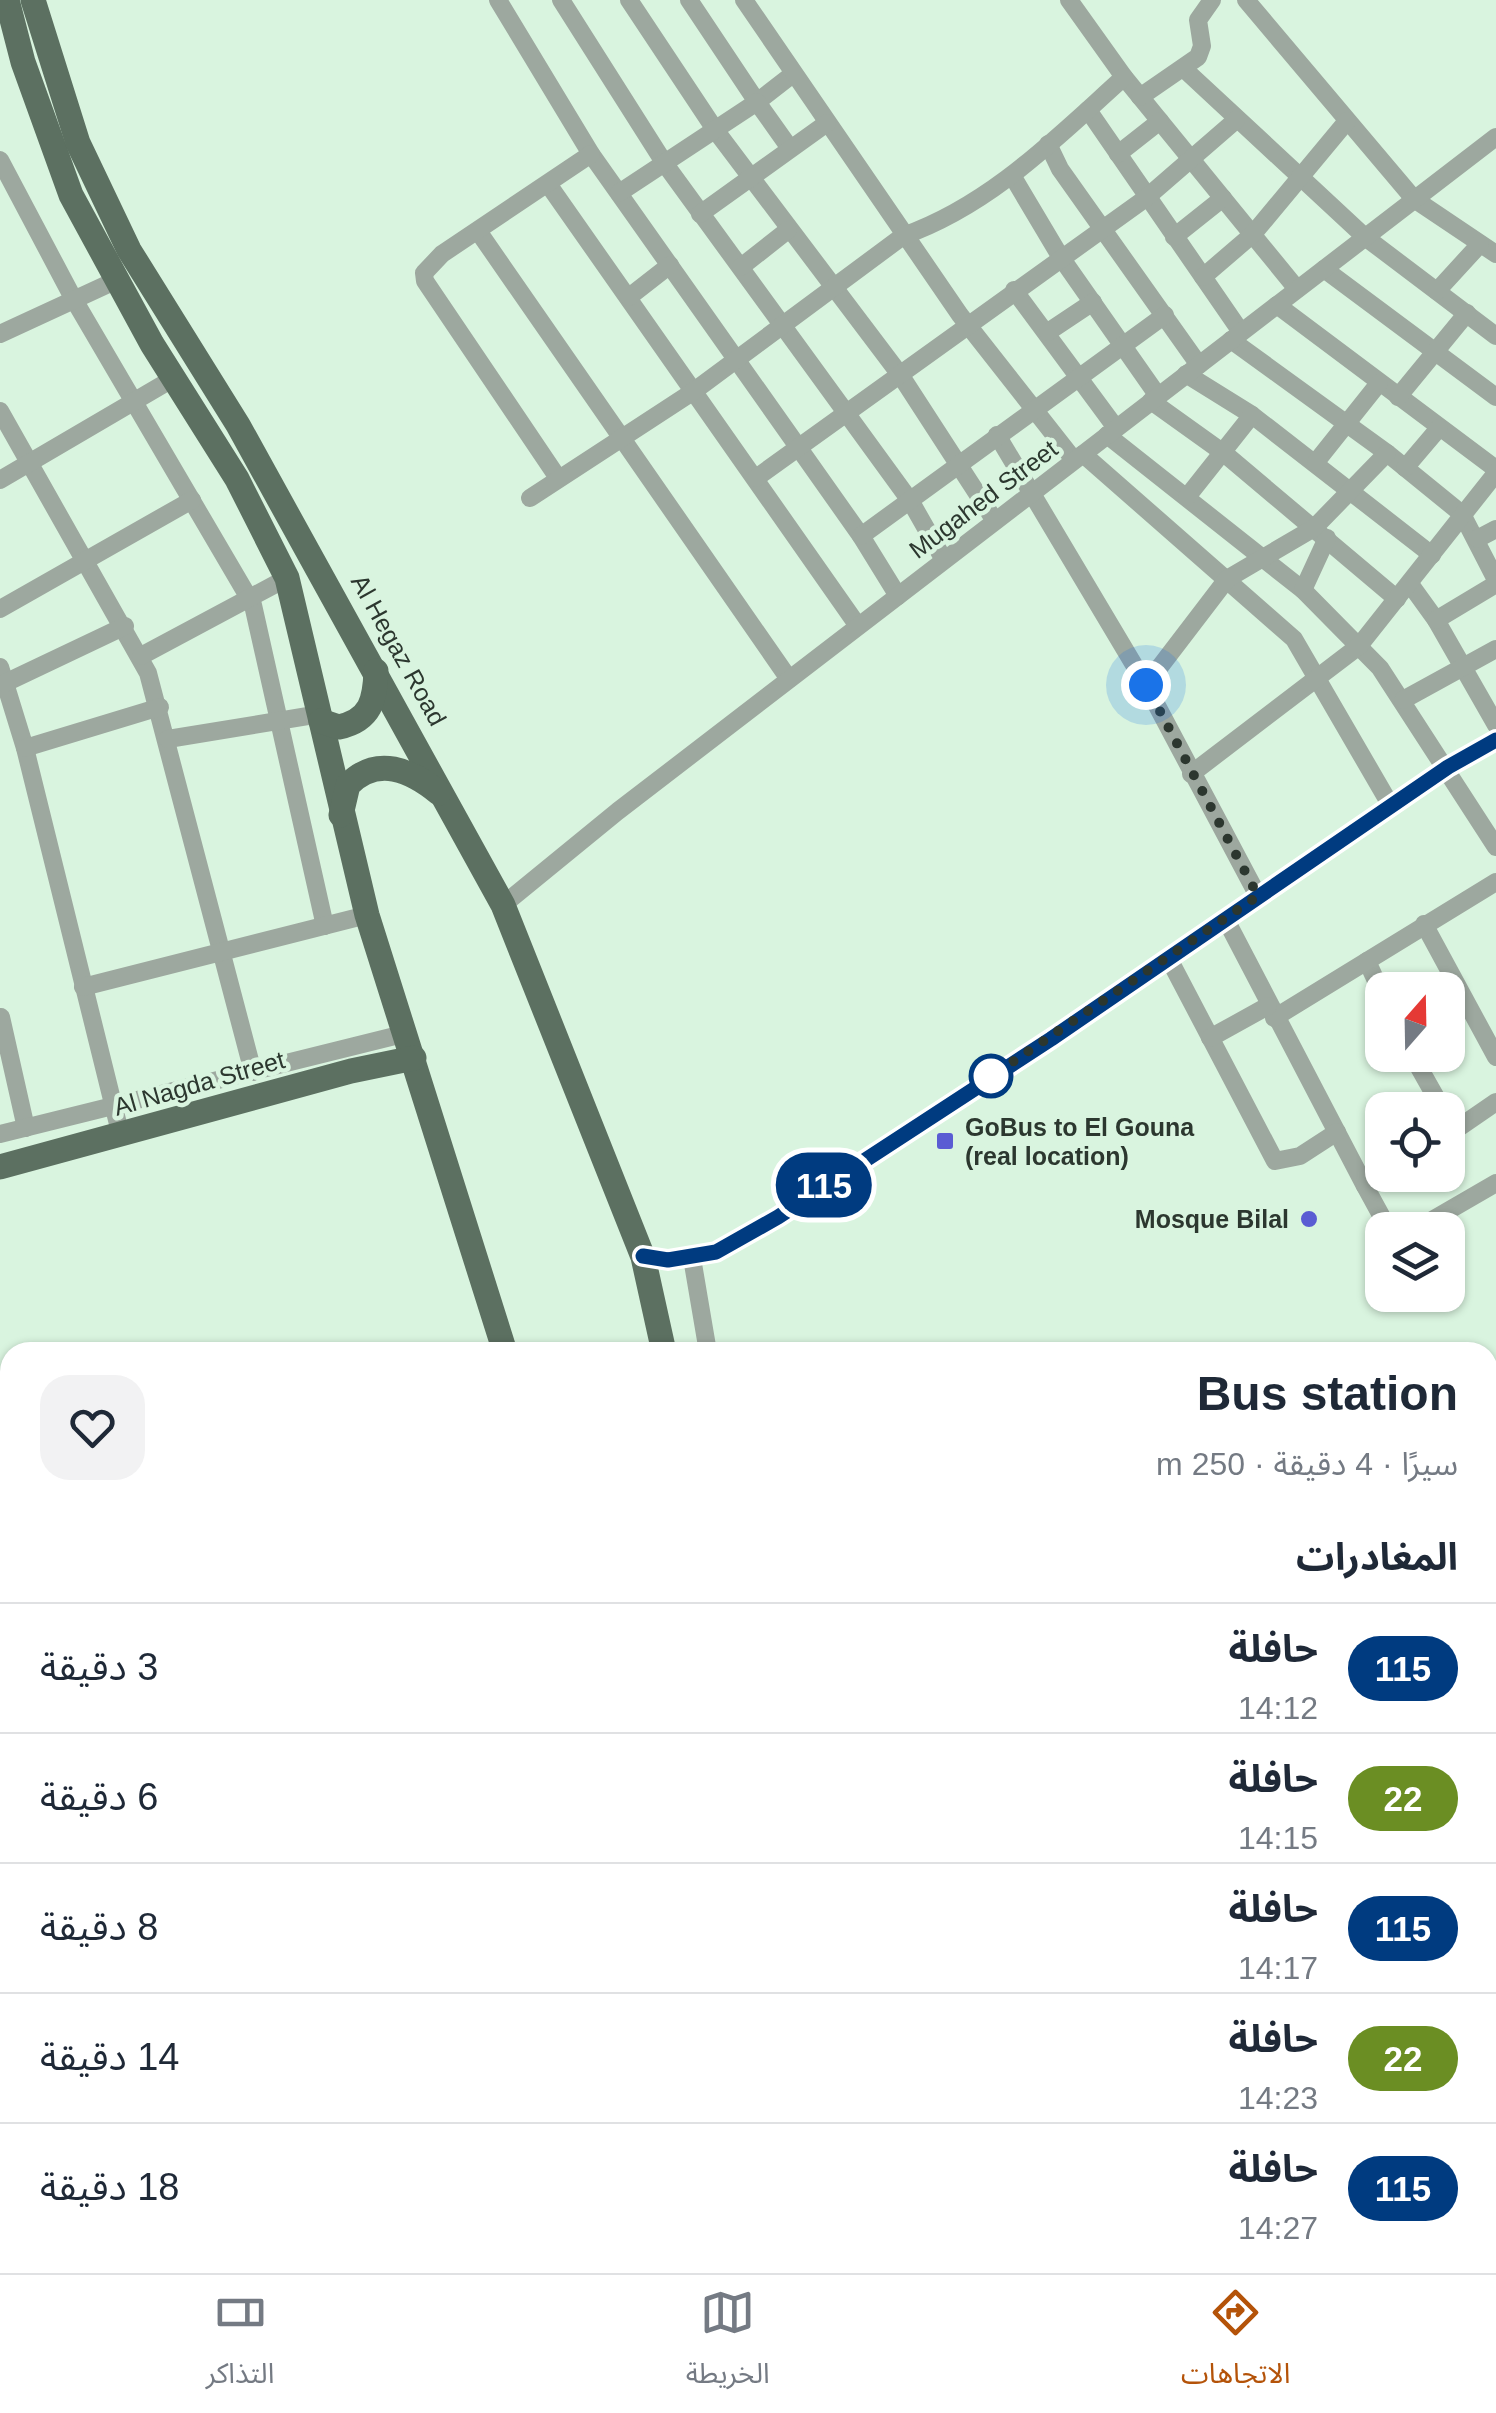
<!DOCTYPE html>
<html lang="ar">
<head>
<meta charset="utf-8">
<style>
	:root { --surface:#fff; --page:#f2f2f3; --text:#1f2937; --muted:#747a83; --line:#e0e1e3; --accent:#b45309 }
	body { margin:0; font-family:Arial,"Noto Sans Arabic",sans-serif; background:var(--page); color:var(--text); direction:rtl; height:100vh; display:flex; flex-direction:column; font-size:38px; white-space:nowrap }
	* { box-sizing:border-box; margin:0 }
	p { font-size:32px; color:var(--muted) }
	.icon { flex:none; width:55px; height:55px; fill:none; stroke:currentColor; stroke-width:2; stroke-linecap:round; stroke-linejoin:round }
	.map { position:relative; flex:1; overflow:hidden; direction:ltr }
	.details { position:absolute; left:0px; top:1342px; width:1498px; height:932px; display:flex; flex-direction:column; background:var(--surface); border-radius:30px 30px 0 0; box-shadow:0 2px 8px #0004; direction:rtl }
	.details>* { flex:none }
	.badge { padding:0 20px; border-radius:32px; font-size:35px; line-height:65px }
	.needle { width:65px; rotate:20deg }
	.fabs { position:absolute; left:1365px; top:972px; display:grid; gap:20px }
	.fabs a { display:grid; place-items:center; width:100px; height:100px; border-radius:20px; background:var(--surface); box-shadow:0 2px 8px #0004; font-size:50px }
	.you { position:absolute; width:50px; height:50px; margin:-25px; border:8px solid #fff; border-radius:50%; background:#1a73e8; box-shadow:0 0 0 15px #1a73e833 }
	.map>.badge { position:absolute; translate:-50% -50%; box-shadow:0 0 0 5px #fff }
	h2 { padding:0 40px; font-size:38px; line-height:90px }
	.round { display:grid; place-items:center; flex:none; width:105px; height:105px; border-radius:30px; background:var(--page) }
	.overview { display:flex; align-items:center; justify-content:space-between; height:170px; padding:0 40px }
	h1 { font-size:48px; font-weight:700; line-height:75px }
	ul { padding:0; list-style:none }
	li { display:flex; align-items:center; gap:30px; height:130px; padding:0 40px; border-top:2px solid var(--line) }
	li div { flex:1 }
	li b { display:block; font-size:38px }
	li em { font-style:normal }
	li .badge { min-width:110px; font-weight:700; text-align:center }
	.tab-bar { display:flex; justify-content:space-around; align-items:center; height:140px; border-top:2px solid var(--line); background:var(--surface); font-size:28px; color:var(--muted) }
	.tab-bar a { display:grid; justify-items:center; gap:5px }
	.tab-bar .active { color:var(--accent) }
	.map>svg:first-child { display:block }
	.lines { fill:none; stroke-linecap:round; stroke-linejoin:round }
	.street { stroke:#9da89f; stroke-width:18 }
	.primary { stroke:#5c7061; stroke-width:25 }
	.line-casing { stroke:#fff; stroke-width:22 }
	.line { stroke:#003b80; stroke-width:15 }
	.walk { stroke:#2c372f; stroke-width:10; stroke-dasharray:0 18 }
	.stop-dot { fill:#fff; stroke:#003b80; stroke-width:5 }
	.poi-dot { fill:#5a5cd3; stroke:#d9f4df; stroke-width:4 }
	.labels { text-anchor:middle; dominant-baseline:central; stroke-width:9; stroke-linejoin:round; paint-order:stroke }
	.street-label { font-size:25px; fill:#2c372f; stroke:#d9f4df }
	.poi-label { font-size:25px; font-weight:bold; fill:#2c372f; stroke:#d9f4df; text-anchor:start }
</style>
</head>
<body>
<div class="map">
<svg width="1496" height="2273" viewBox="0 0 1496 2273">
	<rect width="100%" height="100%" fill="#d9f4df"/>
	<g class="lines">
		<g class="street">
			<polyline points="498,0 591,154 861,536 898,596"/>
			<polyline points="561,0 665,164 911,502 944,560"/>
			<polyline points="629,0 716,131 901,376 995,521"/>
			<polyline points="689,0 757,102 793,74"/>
			<polyline points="744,0 960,315 1074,460"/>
			<polyline points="1069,0 1124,77 1297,289"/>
			<polyline points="1246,0 1414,199 1496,254"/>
			<polyline points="1183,68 1365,237 1496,336"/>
			<polyline points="1140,97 1198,57 1202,46 1198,20 1212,0"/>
			<polyline points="1088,110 1241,332"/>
			<polyline points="1048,144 1060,169 1199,365"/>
			<polyline points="1118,154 1160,121"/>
			<polyline points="0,160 73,298 253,605 325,926"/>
			<polyline points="1013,177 1060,256 1158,396"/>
			<polyline points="548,184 858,626"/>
			<polyline points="619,193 757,102 789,147"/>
			<polyline points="700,214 827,123"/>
			<polyline points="478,231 789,679"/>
			<polyline points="1174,237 1223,198"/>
			<polyline points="741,267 788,230"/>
			<polyline points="1324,269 1496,397"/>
			<polyline points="1203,277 1253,234 1347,121"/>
			<polyline points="1014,290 1116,428"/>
			<polyline points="1437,291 1480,244"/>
			<polyline points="629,297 670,265"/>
			<polyline points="1277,305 1496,469"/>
			<polyline points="1048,332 1093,302"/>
			<polyline points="0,334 119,279"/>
			<polyline points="1231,340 1387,453 1462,514 1496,580"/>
			<polyline points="1186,374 1252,415 1432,555"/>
			<polyline points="1398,397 1467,313"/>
			<polyline points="1151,401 1225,454 1397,599"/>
			<polyline points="0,411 148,673 253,1072"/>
			<polyline points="997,435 1146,685 1258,896"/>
			<polyline points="1107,435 1303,590 1380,668 1496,847"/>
			<polyline points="1083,454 1294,639 1391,806"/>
			<polyline points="1316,462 1379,383"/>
			<polyline points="1405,468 1439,428"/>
			<polyline points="558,478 425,281 424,273 442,254 591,154"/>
			<polyline points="756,478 1146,198 1236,120"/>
			<polyline points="0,480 174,378"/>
			<polyline points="1187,497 1252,415"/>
			<path d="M530,498l164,-107 209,-155c88,-31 153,-98 221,-159"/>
			<polyline points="861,536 1165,315"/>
			<polyline points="1477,539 1496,529"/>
			<polyline points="1410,584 1436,620 1496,725"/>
			<polyline points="1303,590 1327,538"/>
			<polyline points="0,609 192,500"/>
			<polyline points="1436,620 1496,584"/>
			<polyline points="141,656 287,578"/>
			<polyline points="0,667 25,748 121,1136"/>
			<polyline points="5,683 125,626"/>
			<polyline points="1146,685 1227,579 1314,528 1387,453"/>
			<polyline points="1403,700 1496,649"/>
			<polyline points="168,739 320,714"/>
			<polyline points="25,748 160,707"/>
			<polyline points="1191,774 1359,646 1496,473"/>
			<polyline points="503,905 618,811 1496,137"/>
			<polyline points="1225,918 1365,1186 1387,1175"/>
			<polyline points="1424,924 1496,1057"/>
			<polyline points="1168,957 1275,1161 1300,1156 1337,1132"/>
			<polyline points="1367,961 1382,994"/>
			<polyline points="83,987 367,915"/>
			<polyline points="1,1017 26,1128"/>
			<polyline points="1274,1018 1496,882"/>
			<polyline points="1210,1038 1268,1006"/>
			<polyline points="1412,1055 1443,1110"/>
			<polyline points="0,1134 407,1033"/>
			<polyline points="1448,1135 1496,1102"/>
			<polyline points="1365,1186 1389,1230"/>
			<polyline points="1415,1230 1496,1183"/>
			<polyline points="643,1257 668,1260 716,1251 778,1217 1051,1039 1448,767 1496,740"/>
			<polyline points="692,1258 708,1352"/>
			<polyline points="1488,1717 1496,1712"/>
			<polyline points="1036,2265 1040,2273"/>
			<polyline points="1100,2265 1105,2273"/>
			<polyline points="1192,2265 1198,2273"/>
			<polyline points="761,2273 761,2265"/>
		</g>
		<g class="primary">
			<polyline points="7,0 23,62 71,195 152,344 237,479 287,578 367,915 505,1352"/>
			<polyline points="33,0 78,143 129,250 238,425 503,905 643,1257 664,1352"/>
			<path d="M321,721l18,6c32,-7 36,-27 37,-56"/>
			<path d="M341,815l7,-30c29,-30 63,-15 91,8"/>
			<polyline points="0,1167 351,1071 414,1058"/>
			<polyline points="0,1652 10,1649"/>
			<polyline points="707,2265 707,2273"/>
			<polyline points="736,2273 736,2265"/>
		</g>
	</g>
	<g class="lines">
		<defs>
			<polyline id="line" points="643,1256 668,1260 716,1252 778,1217 1051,1039 1448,767 1496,740"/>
		</defs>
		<use href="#line" class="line-casing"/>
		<use href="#line" class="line"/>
		<polyline class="walk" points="991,1076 980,1084 1258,896 1146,685"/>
	</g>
	<circle class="stop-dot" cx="991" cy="1076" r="20"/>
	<g class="poi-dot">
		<rect x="935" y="1131" width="20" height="20" rx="5"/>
		<circle cx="1309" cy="1219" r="10"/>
	</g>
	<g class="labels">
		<g class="street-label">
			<text transform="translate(983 499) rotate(-37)">Mugahed Street</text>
			<text transform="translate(399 650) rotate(61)">Al Hegaz Road</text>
			<text transform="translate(199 1083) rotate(-16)">Al Nagda Street</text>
		</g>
		<g class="poi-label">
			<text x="965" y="1127">GoBus to El Gouna<tspan x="965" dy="29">(real location)</tspan></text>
			<text x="1289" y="1219" text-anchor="end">Mosque Bilal</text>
		</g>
	</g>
</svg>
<div class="fabs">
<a><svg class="needle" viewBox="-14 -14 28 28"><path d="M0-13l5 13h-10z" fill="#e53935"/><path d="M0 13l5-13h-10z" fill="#747a83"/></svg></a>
<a><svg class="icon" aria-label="locate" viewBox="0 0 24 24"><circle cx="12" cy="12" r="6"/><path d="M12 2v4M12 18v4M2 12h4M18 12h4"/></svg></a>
<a><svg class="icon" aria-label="layers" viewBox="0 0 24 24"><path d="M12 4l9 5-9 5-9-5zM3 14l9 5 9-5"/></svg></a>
</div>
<div class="you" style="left:1146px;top:685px"></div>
<b class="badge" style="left:824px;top:1185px;background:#003b80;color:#fff">115</b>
<section class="details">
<div class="overview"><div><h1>Bus station</h1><p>سيرًا · 4 دقيقة · 250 m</p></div><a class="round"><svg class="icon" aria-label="heart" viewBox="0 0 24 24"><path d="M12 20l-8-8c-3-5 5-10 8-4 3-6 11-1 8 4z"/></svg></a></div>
<h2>المغادرات</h2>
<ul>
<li><span class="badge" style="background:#003b80;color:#fff">115</span><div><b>حافلة</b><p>14:12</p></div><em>3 دقيقة</em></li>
<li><span class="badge" style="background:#6b8e23;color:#fff">22</span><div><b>حافلة</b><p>14:15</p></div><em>6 دقيقة</em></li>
<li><span class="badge" style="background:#003b80;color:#fff">115</span><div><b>حافلة</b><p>14:17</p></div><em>8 دقيقة</em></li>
<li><span class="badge" style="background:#6b8e23;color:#fff">22</span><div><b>حافلة</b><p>14:23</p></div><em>14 دقيقة</em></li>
<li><span class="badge" style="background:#003b80;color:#fff">115</span><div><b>حافلة</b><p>14:27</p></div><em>18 دقيقة</em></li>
</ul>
</section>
</div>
<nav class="tab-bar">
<a class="active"><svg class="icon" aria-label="directions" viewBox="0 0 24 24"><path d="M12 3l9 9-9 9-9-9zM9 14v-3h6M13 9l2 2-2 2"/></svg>الاتجاهات</a>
<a><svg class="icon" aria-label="map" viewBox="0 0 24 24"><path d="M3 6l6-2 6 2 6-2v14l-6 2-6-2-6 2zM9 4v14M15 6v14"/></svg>الخريطة</a>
<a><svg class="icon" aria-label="tickets" viewBox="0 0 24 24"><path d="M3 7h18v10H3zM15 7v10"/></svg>التذاكر</a>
</nav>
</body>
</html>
